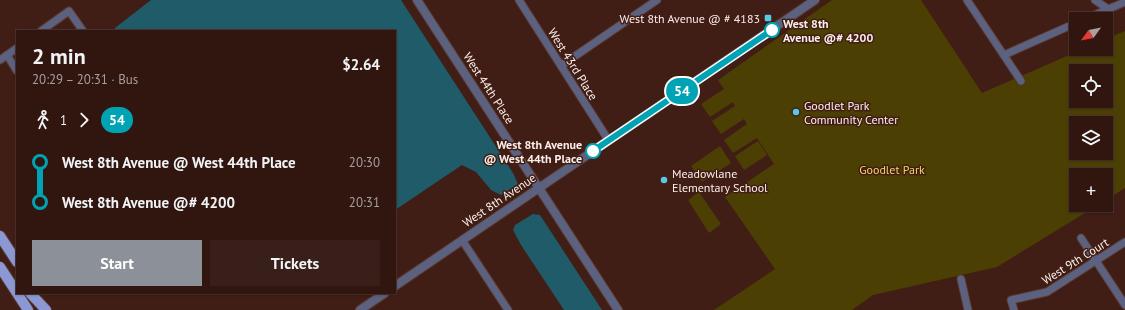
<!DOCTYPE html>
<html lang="en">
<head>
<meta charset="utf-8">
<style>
	:root { --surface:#311610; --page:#391f19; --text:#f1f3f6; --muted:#a89f9f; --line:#4c3530; --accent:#8c9099 }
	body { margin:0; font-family:"PT Sans",sans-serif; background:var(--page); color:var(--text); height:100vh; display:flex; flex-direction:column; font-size:15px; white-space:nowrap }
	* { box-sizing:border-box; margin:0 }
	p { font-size:13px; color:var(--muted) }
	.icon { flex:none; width:22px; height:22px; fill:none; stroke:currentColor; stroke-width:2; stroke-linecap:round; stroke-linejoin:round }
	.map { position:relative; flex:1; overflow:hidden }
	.sheet { position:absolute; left:16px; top:30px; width:380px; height:264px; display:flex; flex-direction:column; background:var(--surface); border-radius:0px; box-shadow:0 1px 3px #0004,0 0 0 1px var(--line) }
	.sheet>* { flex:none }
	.badge { padding:0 8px; border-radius:13px; font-size:14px; line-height:26px }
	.needle { width:26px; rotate:237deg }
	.fabs { position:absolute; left:1069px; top:12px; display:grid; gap:8px }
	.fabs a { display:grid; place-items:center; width:44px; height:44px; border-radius:0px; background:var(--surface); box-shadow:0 1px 3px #0004,0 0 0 1px var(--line); font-size:20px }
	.map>.badge { position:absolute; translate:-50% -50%; box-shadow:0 0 0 2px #fff }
	.legs { display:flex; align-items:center; gap:6px; height:44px; padding:0 16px; font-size:13px }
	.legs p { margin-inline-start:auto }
	.overview { display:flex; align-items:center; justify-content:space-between; height:68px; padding:0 16px }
	h1 { font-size:22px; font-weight:700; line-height:30px }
	.primary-button { display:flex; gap:8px; margin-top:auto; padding:8px 16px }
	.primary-button a { flex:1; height:46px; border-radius:0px; background:var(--accent); color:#fff; font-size:16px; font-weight:700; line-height:46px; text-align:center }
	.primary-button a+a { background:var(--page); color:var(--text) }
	ul { padding:0 16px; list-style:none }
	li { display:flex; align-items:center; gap:14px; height:40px; font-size:15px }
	li i { display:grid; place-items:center; width:6px; height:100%; margin:0 5px; background:currentColor }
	li i::after { content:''; width:10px; height:10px; margin:-5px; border:3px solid; border-radius:50%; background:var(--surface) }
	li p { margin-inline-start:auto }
	li:first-child i { background:linear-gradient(#0000 50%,currentColor 0) }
	li:last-child i { background:linear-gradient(currentColor 50%,#0000 0) }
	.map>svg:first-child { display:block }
	.green { fill:#4c3f04; fill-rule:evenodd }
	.water { fill:#1f5b68 }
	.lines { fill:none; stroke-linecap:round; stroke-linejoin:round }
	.minor-casing { stroke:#5b3b33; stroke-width:9 }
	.tertiary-casing { stroke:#5b3b33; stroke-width:10 }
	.primary-casing { stroke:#5b3b33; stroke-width:12 }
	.minor { stroke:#5b617f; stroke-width:7 }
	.tertiary { stroke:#5b617f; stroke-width:8 }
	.primary { stroke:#8c98d4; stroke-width:10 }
	.line-1-casing { stroke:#fff; stroke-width:9 }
	.line-1 { stroke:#00a3b4; stroke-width:6 }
	.poi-dot { fill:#57c9e2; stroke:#411e15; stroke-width:1.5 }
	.stop-1-dot { fill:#fff; stroke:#00a3b4; stroke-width:2 }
	.labels { text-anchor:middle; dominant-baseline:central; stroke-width:3; stroke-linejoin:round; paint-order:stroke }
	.poi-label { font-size:12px; fill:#fceeea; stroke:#411e15; text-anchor:start }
	.stop-label { font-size:12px; font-weight:bold; fill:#fceeea; stroke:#411e15; text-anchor:start }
	.street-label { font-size:12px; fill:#fceeea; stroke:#411e15 }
	.park-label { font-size:12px; fill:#f3d665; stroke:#411e15 }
</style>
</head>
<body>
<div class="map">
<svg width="1125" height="310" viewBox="0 0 1125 310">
	<rect width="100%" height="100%" fill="#411e15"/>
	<g class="green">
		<path d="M832,0h89l61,93 101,-44h23v-10l19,-8v157l-19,12v-25h-30v30h22l-101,62 -124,28 -21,15h-138l61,-41 -50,-72 49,-33 -17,-26 -24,15 -9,-13 23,-16 -3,-5 -23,15 -9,-13 23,-15 -2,-4 -23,15 -9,-13 23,-15 -6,-9zM1076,71h30v30h-30zM1076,123h30v30h-30z"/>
		<polygon points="758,141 767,155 744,170 735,156"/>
		<polygon points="720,146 731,163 702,182 691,166"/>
		<polygon points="699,192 721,224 709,233 688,200"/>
	</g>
	<g class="water">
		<polygon points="151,0 401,0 513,173 518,184 501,195 491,190 476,172 462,165 395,210 395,31 115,31 115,28"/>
		<polygon points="533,214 540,215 602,310 564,310 521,245 513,230 515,225"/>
	</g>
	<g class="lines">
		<defs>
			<g id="minor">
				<polyline points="519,0 609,141"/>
				<polyline points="967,0 1021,81"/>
				<polyline points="1095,0 1108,9"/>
				<polyline points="1085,19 1125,2"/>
				<polyline points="41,31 69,11 83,31"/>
				<polyline points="7,55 17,71"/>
				<polyline points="1004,55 1076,23"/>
				<polyline points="0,60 17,48"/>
				<polyline points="562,65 657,0"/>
				<polyline points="1081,238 1125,305"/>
				<polyline points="462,240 508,310"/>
				<polyline points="961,279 968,310"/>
				<polyline points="1014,310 1011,300 1047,292 1125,242"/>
			</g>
			<g id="tertiary">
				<polyline points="417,0 618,310"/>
				<polyline points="395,286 815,0"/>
				<polyline points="360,310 385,293"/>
			</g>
			<g id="primary">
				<polyline points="0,236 17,262"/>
				<polyline points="0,267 28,310"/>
				<polyline points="30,293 46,310"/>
			</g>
		</defs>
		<use href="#minor" class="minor-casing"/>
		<use href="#tertiary" class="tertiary-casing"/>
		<use href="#primary" class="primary-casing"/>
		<use href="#minor" class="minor"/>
		<use href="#tertiary" class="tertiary"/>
		<use href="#primary" class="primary"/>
	</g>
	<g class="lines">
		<defs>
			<polyline id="line-1" points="593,151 772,30"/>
		</defs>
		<use href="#line-1" class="line-1-casing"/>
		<use href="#line-1" class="line-1"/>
	</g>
	<g class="poi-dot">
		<rect x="764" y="14" width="8" height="8" rx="2"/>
		<circle cx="796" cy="112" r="4"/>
		<circle cx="664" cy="180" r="4"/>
	</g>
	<g class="stop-1-dot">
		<circle cx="772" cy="30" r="7"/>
		<circle cx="593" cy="151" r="7"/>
	</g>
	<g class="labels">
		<g class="poi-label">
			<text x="760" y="18" text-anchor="end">West 8th Avenue @ # 4183</text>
			<text x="804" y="105">Goodlet Park<tspan x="804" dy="14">Community Center</tspan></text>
			<text x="672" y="173">Meadowlane<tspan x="672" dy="14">Elementary School</tspan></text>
		</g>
		<g class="stop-label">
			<text x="783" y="23">West 8th<tspan x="783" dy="14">Avenue @# 4200</tspan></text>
			<text x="582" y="144" text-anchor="end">West 8th Avenue<tspan x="582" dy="14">@ West 44th Place</tspan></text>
		</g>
		<g class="street-label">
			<text transform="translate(573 64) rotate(58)">West 43rd Place</text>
			<text transform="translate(489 88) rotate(57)">West 44th Place</text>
			<text transform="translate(499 200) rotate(-34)">West 8th Avenue</text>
			<text transform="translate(1075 261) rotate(-32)">West 9th Court</text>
		</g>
		<g class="park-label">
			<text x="892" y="169">Goodlet Park</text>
		</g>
	</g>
</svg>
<div class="fabs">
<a><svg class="needle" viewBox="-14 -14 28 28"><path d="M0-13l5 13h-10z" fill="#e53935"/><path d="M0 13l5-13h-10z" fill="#a89f9f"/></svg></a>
<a><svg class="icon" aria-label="locate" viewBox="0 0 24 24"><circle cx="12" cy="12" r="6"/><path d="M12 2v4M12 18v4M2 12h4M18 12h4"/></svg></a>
<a><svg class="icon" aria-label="layers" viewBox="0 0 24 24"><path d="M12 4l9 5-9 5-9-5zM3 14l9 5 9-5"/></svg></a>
<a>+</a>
</div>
<b class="badge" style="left:682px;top:91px;background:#00a3b4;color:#fff">54</b>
<section class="sheet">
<div class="overview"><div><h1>2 min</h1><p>20:29 – 20:31 · Bus</p></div><b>$2.64</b></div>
<div class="legs"><svg class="icon" aria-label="walk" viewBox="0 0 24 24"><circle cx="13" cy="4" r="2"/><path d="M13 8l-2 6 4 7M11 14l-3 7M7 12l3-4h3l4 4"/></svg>1<svg class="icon" aria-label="forward" viewBox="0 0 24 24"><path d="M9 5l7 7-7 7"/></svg><b class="badge" style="background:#00a3b4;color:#fff">54</b></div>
<ul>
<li><i style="color:#00a3b4"></i><b>West 8th Avenue @ West 44th Place</b><p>20:30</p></li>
<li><i style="color:#00a3b4"></i><b>West 8th Avenue @# 4200</b><p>20:31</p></li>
</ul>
<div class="primary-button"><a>Start</a><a>Tickets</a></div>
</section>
</div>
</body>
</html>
